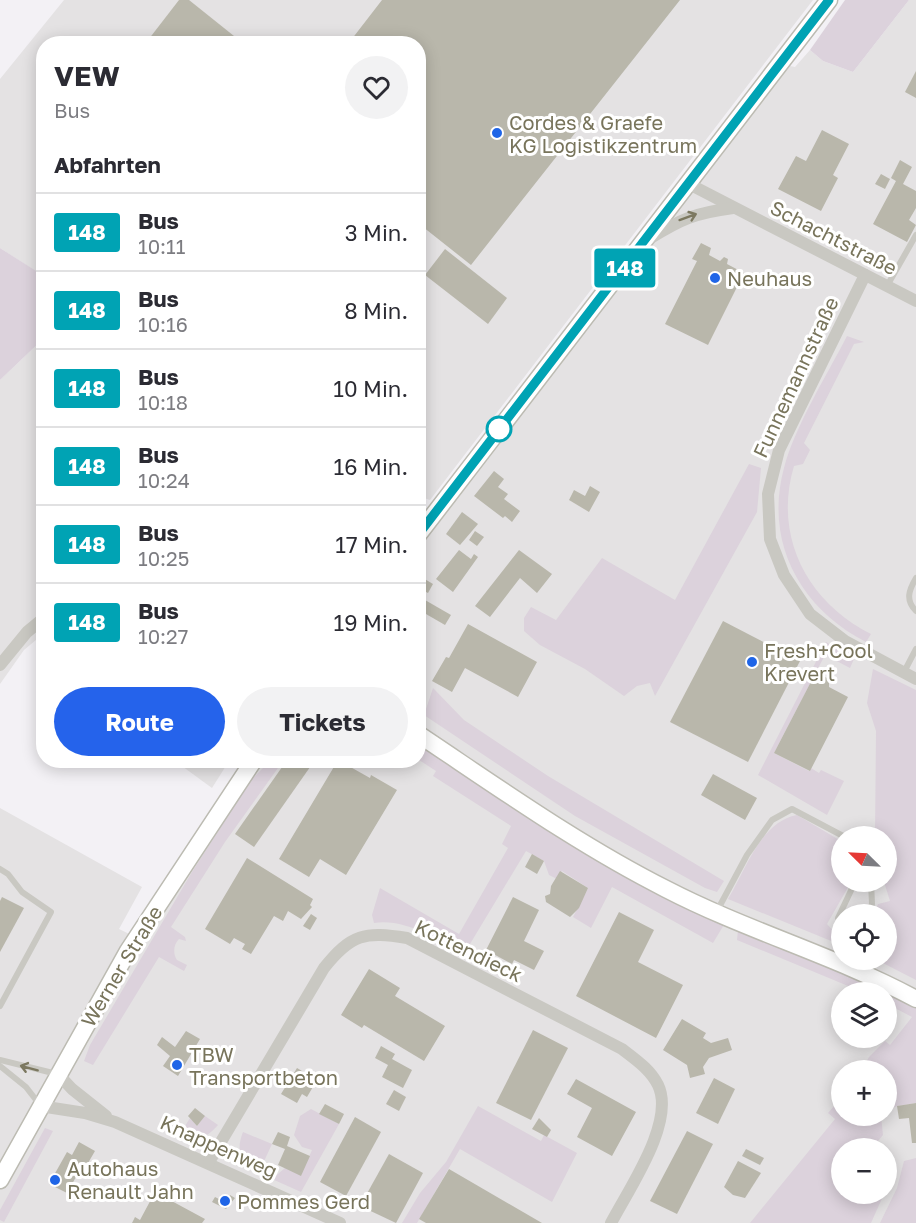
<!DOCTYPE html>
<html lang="de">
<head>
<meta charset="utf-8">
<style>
	:root { --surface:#fff; --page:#f2f2f3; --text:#2b2b33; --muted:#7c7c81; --line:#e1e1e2; --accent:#2563eb }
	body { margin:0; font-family:"Golos Text",sans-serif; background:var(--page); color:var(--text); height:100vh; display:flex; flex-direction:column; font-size:22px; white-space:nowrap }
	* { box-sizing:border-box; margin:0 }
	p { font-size:20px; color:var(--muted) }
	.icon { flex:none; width:33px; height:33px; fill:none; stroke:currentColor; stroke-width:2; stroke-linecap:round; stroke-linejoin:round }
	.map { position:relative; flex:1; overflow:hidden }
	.panel { position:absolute; left:36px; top:36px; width:390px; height:732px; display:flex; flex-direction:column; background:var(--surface); border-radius:24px; box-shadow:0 3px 15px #0003 }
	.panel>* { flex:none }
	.badge { padding:0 12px; border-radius:4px; font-size:21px; line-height:39px }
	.needle { width:39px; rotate:294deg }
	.fabs { position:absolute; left:831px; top:826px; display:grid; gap:12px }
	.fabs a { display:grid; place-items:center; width:66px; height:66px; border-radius:50%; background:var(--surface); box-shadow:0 3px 15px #0003; font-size:30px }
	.map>.badge { position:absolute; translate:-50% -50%; box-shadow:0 0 0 3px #fff }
	h2 { padding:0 18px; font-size:22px; line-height:54px }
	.round { display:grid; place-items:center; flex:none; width:63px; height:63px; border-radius:32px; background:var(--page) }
	.headline { display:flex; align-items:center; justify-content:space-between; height:102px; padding:0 18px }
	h1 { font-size:28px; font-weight:700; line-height:45px }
	.action { display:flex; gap:12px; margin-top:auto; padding:12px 18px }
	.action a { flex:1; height:69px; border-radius:36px; background:var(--accent); color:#fff; font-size:24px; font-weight:700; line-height:69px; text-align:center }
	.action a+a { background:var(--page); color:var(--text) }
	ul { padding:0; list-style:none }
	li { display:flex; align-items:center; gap:18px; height:78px; padding:0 18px; border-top:2px solid var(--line) }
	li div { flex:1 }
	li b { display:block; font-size:22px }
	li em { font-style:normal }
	li .badge { min-width:66px; font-weight:700; text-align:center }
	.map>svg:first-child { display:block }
	.built { fill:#e4e2e3; fill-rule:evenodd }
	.green { fill:#dcd2dc }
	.building { fill:#b9b7ab }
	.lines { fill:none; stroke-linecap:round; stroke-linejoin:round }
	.secondary-casing { stroke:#bcbbb2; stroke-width:19 }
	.lane { stroke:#c9c8c2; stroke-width:6 }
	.street { stroke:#c9c8c2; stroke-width:12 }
	.secondary { stroke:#fff; stroke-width:16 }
	.oneway { stroke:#7c7860 }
	.line-casing { stroke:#fff; stroke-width:14 }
	.line { stroke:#00a3b4; stroke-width:9 }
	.poi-dot { fill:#1f65e7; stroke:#fff; stroke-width:2 }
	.stop-dot { fill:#fff; stroke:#00a3b4; stroke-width:3 }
	.labels { text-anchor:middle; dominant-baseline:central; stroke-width:6; stroke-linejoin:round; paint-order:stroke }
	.poi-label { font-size:20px; fill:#78745b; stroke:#fff; text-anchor:start }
	.street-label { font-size:20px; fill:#78745b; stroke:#fff }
</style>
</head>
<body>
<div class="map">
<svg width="916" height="1223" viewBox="0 0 916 1223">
	<rect width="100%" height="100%" fill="#f3f1f5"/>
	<g class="built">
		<polygon points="64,0 813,0 430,500 418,496 418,44 44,44 43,276 0,248 0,79"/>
		<path d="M909,0h7v1223h-916v-415l142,79 -23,42 27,13 73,-121 42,-60 157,-1 1,-224 270,-346 101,-124 5,1 15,-17 13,11 30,11zM842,837h44v45h-44zM842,915h44v45h-44zM842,993h44v45h-44zM842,1071h44v45h-44zM842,1149h44v45h-44z"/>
		<polygon points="43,339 43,634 24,650 0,684 0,380"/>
		<polygon points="175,761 229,761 212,788"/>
	</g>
	<g class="green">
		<polygon points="845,0 909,0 853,72 823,61 810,50"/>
		<polygon points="0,248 44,276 43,339 0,380"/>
		<path d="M847,336l17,6 -10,2 -50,99 6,7 -7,14 -9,2c-21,70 13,136 77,168l-5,8c-66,-34 -102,-100 -82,-174 11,-42 43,-93 63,-132z"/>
		<polygon points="749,464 761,468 757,512 655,696 650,683 637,686 624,696 585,669 540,645 524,631 524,618 531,607 556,620 602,558 675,600"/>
		<polygon points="826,642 854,659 850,668 825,655 774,753 809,771 811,768 819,773 821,770 844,781 827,815 758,775"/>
		<polygon points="873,669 916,690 916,980 877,960 886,960 886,915 874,915 878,904 890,901 884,882 886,882 886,837 875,837 876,731 867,703"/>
		<polygon points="433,688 464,720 548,776 724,881 717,892 705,888 575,816 424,715"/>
		<path d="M419,744l182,119 55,30 69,30 -12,20 -101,-56 -21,41 -18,-11 15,-29 -26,-17 -5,8 -8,-4 -5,-14 -18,-10 -59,98c-30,-8 -61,-31 -93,-26l-2,-8 8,-27 79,46 49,-86 -6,-4 9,-18 -78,-50 3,-5 -17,-11z"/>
		<path d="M270,761h13l-58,81 -54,85 14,10 1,4 -7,-2c-6,6 -6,15 -2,21l10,5 -3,6 -25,-14 -66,108 -9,-4 6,-16 102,-173 59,-92z"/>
		<path d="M797,815l44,26 1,41h9l-24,42 8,9 6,3v9l-113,-46c18,-29 32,-77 69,-84z"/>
		<polygon points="738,930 889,992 916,1008 916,1103 897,1106 887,1111 886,1071 861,1071 869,1057 885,1041 890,1045 912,1017 887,1004 886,993 865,993 737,940"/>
		<polygon points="841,1098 842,1116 881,1116 883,1135 878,1141 865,1143 866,1149 842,1149 842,1194 884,1194 871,1223 750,1223 835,1119 828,1113"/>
		<polygon points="478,1106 541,1141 544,1135 577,1153 552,1202 460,1149 417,1223 402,1223 420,1193 446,1162"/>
		<polygon points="311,1109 339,1124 301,1192 272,1179 285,1168 301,1175 312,1150 302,1147 294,1135 300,1116"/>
		<path d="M205,1116l13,9c-12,14 -22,16 -39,11l11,-18 7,8z"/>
		<polygon points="45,1128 53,1131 4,1222 0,1220 0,1210"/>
		<path d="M243,1132l29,12 -13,28c-18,-10 -24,-20 -16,-40z"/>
		<polygon points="916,1158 916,1223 880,1223 897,1188 904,1161"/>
	</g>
	<g class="building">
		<polygon points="179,0 189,0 244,44 145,44"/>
		<polygon points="382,0 680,0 471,265 418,223 418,44 348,44"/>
		<polygon points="916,71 916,98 905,92"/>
		<polygon points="822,130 849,144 833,175 838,178 821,211 778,189 796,156 806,161"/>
		<polygon points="900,160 912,167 903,184 916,191 916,208 909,220 916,225 907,242 873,224 896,181 891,178"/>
		<polygon points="881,174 890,179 885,189 875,184"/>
		<polygon points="701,243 711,248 709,255 720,261 724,257 728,259 727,264 744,273 708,345 665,324 697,261 692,259"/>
		<polygon points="445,249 507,298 488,324 425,275"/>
		<polygon points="494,471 504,479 498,487 508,494 504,499 520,511 512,522 505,516 503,518 474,496"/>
		<polygon points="590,486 600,492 589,512 569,500 574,490 585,496"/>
		<polygon points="462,512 478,524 460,545 446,534"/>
		<polygon points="475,531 484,537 477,546 469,540"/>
		<polygon points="459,550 471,559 474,554 478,557 453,592 436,579"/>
		<polygon points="519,550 552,574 537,593 520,578 490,617 475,606"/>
		<polygon points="423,578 433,584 428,593 418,588"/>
		<polygon points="425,600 451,615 445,625 419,610"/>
		<polygon points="723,621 800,661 748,762 670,722"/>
		<polygon points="468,624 537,662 518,697 465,668 452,692 432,681 446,657 449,658"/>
		<polygon points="816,672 829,679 829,687 848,697 810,771 774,753"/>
		<polygon points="287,760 315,760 254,847 235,834"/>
		<polygon points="338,760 370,778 371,775 397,790 346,875 320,859 309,877 279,859"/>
		<polygon points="713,774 757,798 745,820 701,795"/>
		<polygon points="532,854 544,861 537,874 525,867"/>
		<polygon points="247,858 313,899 310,905 312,907 301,919 288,911 283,921 274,916 251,954 242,949 245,944 234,938 230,944 205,929"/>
		<polygon points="560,871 588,888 579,908 570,917 546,902 545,896 550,894 551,886"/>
		<polygon points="2,897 24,908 0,952 0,901"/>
		<polygon points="513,897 539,910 524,941 544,951 534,970 514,960 512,964 486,950"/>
		<polygon points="619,912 654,930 638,962 683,985 656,1038 576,996"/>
		<polygon points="311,914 317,918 310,930 303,926"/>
		<polygon points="369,969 400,988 395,996 445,1026 424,1061 364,1025 362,1028 341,1015"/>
		<polygon points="682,1019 706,1033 703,1038 711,1043 728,1038 732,1050 709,1058 703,1067 705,1074 690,1078 687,1065 663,1050"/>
		<polygon points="533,1030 568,1048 531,1120 496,1103"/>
		<polygon points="186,1031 200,1039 178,1076 163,1066 170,1056 157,1045 162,1037 175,1047"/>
		<polygon points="381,1046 395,1054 392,1059 412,1070 403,1088 382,1077 388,1065 375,1058"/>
		<polygon points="297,1068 317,1080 307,1097 302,1094 297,1103 281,1094"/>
		<polygon points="714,1078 735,1089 718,1124 696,1113"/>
		<polygon points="576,1079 636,1112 612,1156 577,1137 592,1108 567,1094"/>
		<polygon points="394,1090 406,1097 399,1111 386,1104"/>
		<polygon points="916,1103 916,1143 912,1143 909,1118 899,1119 897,1106"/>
		<polygon points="325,1104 344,1114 339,1124 319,1114"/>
		<polygon points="195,1108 205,1116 197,1126 188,1116"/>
		<polygon points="355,1117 381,1132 346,1196 320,1182"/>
		<polygon points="539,1118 551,1130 547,1137 532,1129"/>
		<polygon points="687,1131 713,1144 677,1214 650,1201"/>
		<polygon points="278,1132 290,1137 287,1146 310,1156 301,1176 278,1165 285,1149 272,1144"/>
		<polygon points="878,1141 879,1149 866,1149 865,1143"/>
		<polygon points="79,1142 95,1151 84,1170 81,1168 67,1193 49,1184 67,1152 72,1155"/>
		<polygon points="746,1149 764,1158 760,1165 742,1156"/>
		<polygon points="389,1154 423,1173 396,1223 360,1206"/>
		<polygon points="738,1161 761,1173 745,1198 733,1195 724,1187"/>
		<polygon points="449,1169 542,1223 426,1223 419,1219"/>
		<polygon points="155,1192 205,1219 202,1223 132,1223 135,1217 140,1220"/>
		<polygon points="221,1195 228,1199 230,1195 235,1198 226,1209 212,1202 215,1197 219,1199"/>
	</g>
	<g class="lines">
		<defs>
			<g id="secondary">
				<polyline points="418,535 829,0"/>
				<path d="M418,734c81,54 161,111 248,155 81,42 170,67 250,110"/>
				<polyline points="0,1180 128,951 254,760"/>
			</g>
		</defs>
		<use href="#secondary" class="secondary-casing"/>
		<g class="lane">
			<polyline points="887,286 916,235"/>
			<path d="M916,578c-7,12 -11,22 0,33"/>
			<polyline points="904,672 916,649"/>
			<polyline points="0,869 8,874 22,892 51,912 0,1006"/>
			<polyline points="717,911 747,855 772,820 792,809 845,837"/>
			<polyline points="868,915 872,904 871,882"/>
			<polyline points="842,923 838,918 855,882"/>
			<polyline points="0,1060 57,1074"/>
			<polyline points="0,1066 26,1087 40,1105"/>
		</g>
		<g class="street">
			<polyline points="689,184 916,301"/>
			<path d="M649,239c32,-20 46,-26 84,-31"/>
			<polyline points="865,275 779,450 768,494 770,539 784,575 810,614 845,641 916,679"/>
			<polyline points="0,665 27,632 44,618"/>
			<polyline points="58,1074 72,1089 106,1116"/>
			<polyline points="40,1106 85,1113 115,1122 340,1223"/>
			<path d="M209,1162l115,-194c27,-34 41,-37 83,-30l215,111c14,11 28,20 36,36 18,37 -30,105 -47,138"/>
		</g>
		<use href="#secondary" class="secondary"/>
	</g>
	<defs><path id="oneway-shaft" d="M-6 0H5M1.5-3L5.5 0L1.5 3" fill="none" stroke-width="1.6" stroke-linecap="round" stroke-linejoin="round" transform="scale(1.5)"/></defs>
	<g class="oneway">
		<use href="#oneway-shaft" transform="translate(688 217) rotate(-20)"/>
		<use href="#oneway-shaft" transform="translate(29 1068) rotate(-165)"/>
	</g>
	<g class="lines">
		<defs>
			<polyline id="line" points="418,535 829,0"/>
		</defs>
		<use href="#line" class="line-casing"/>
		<use href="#line" class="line"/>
	</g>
	<g class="poi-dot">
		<circle cx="497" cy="133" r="6"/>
		<circle cx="715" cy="278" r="6"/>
		<circle cx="752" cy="662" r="6"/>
		<circle cx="177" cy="1065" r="6"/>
		<circle cx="55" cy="1180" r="6"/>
		<circle cx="225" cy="1201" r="6"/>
	</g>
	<circle class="stop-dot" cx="499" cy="429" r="12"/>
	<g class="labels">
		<g class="poi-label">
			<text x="509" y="122">Cordes &amp; Graefe<tspan x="509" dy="23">KG Logistikzentrum</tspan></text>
			<text x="727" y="278">Neuhaus</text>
			<text x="764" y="650">Fresh+Cool<tspan x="764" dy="23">Krevert</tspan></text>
			<text x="189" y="1054">TBW<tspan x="189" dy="23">Transportbeton</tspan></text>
			<text x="67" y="1168">Autohaus<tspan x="67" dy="23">Renault Jahn</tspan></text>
			<text x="237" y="1201">Pommes Gerd</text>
		</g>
		<g class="street-label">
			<text transform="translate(834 237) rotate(27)">Schachtstraße</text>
			<text transform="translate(795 377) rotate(-65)">Funnemannstraße</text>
			<text transform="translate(469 950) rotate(26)">Kottendieck</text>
			<text transform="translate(121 966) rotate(-59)">Werner Straße</text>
			<text transform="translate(219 1146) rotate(24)">Knappenweg</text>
		</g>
	</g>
</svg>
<div class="fabs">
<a><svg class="needle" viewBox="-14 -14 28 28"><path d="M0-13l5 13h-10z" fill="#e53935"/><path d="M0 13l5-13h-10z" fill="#7c7c81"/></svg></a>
<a><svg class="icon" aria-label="locate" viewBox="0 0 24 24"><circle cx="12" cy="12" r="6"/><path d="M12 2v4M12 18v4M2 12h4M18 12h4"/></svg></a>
<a><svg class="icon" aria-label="layers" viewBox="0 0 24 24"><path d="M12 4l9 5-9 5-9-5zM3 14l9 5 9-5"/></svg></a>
<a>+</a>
<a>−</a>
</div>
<b class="badge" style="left:625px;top:268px;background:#00a3b4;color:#fff">148</b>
<section class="panel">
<div class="headline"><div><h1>VEW</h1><p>Bus</p></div><a class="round"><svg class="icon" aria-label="heart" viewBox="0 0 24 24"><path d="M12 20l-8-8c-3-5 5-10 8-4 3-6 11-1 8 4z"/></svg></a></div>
<h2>Abfahrten</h2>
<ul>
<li><span class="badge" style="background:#00a3b4;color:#fff">148</span><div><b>Bus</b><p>10:11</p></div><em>3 Min.</em></li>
<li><span class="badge" style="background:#00a3b4;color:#fff">148</span><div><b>Bus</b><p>10:16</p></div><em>8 Min.</em></li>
<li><span class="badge" style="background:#00a3b4;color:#fff">148</span><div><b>Bus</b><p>10:18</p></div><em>10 Min.</em></li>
<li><span class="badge" style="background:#00a3b4;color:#fff">148</span><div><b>Bus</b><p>10:24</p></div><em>16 Min.</em></li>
<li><span class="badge" style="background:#00a3b4;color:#fff">148</span><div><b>Bus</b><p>10:25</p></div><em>17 Min.</em></li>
<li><span class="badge" style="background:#00a3b4;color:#fff">148</span><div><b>Bus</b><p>10:27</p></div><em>19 Min.</em></li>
</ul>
<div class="action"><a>Route</a><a>Tickets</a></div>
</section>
</div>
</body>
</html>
